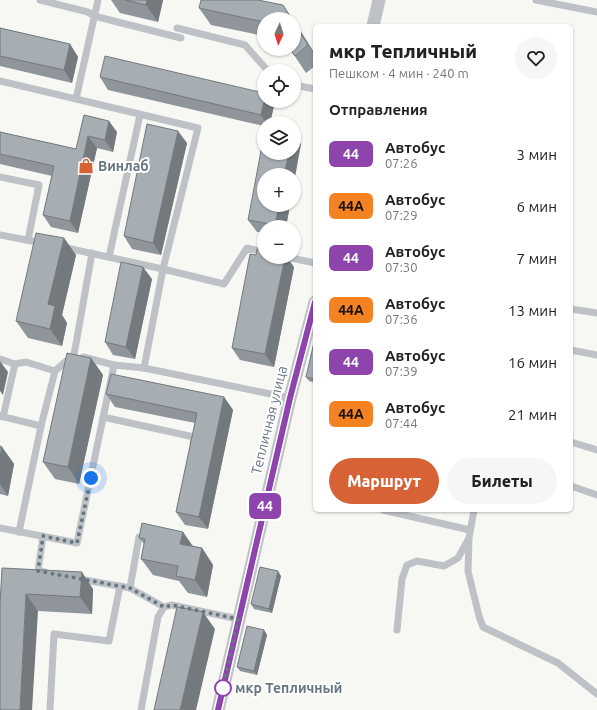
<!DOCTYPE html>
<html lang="ru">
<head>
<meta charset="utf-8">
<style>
	:root { --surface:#fff; --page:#f6f6f6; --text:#222; --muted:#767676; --accent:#d66235 }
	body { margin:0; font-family:Ubuntu,sans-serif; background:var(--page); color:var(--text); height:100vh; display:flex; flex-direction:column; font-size:15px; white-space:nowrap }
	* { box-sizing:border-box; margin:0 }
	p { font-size:13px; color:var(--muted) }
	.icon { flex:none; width:22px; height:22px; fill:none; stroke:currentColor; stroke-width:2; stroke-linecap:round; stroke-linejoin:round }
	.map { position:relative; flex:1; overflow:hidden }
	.sheet { position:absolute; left:313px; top:24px; width:260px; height:488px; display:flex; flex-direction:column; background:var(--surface); border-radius:6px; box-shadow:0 1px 3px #0004 }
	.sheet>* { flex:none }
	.badge { padding:0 8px; border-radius:6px; font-size:14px; line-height:26px }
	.needle { width:26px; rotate:184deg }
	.controls { position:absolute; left:257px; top:12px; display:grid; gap:8px }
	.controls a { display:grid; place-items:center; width:44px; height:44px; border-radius:50%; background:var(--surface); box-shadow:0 1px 3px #0004; font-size:20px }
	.you { position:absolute; width:20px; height:20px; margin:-10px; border:3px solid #fff; border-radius:50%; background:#1a73e8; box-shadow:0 0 0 6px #1a73e833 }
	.map>.badge { position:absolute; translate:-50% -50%; box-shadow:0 0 0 2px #fff }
	h2 { padding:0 16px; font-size:15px; line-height:36px }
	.round { display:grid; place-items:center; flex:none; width:42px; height:42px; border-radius:21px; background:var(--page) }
	.headline { display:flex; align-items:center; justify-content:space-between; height:68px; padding:0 16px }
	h1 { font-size:19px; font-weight:800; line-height:30px }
	.primary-button { display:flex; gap:8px; margin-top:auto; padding:8px 16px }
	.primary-button a { flex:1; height:46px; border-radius:24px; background:var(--accent); color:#fff; font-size:16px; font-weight:800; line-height:46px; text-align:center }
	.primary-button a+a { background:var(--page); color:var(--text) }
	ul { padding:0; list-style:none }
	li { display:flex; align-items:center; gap:12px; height:52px; padding:0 16px }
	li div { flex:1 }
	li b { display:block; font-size:15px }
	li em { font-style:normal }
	li .badge { min-width:44px; font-weight:700; text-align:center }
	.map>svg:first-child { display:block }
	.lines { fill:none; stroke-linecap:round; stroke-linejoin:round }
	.lane { stroke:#bec2c6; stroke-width:7 }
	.street { stroke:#bec2c6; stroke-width:13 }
	.wall { fill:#8f959a }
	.shaded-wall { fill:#74797d }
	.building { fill:#a6adb3; stroke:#74797d }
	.line-casing { stroke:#fff; stroke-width:9 }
	.line { stroke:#8e44ad; stroke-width:6 }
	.walk { stroke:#687683; stroke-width:4; stroke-dasharray:0 7.2 }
	.stop-dot { fill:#fff; stroke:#8e44ad; stroke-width:2 }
	.labels { text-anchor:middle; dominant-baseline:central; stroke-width:4; stroke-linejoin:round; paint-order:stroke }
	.poi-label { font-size:14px; font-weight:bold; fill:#687683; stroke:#fff; text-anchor:start }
	.street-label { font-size:14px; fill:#687683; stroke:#fff }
	.stop-label { font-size:14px; font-weight:bold; fill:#687683; stroke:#fff; text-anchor:start }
</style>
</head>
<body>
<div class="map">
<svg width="597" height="710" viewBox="0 0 597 710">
	<rect width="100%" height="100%" fill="#f7f7f4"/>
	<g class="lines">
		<g class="lane">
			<polyline points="40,0 88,12 94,16 181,38"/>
			<polyline points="536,0 597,12"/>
			<polyline points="177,28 245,45 268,71"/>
			<polyline points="0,81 198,128 163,269 144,368"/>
			<polyline points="294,85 315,89"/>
			<polyline points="76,99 98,0"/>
			<polyline points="0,177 39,185 28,240"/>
			<polyline points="0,235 42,243"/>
			<polyline points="62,247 163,269 224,284 247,248 264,252"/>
			<polyline points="109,257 140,115"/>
			<polyline points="286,257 315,263"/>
			<polyline points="571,309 597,313"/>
			<polyline points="571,350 597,355"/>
			<polyline points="74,355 92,253"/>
			<polyline points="83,357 114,365 144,368 290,398"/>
			<polyline points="0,359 15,364 26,362 55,371 71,357"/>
			<polyline points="0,416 41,426"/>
			<polyline points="3,417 15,364"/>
			<polyline points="103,417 194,437 193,443"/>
			<polyline points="571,442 597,450"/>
			<polyline points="571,486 597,495"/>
			<polyline points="383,510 470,530"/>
			<polyline points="474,510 469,538 468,571 479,616 483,627 558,663 597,694"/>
			<polyline points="0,528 77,543 114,365"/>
			<polyline points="19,532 41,426 55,371"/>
			<polyline points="43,536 38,571 45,572"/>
			<polyline points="79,579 130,588 164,607"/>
			<polyline points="130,588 139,537"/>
			<polyline points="397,630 402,579 407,565 417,561 444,566 458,558 468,540"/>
			<polyline points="50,710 54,634 109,641 120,586"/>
			<polyline points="141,710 158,617 164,607 172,605 238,619"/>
		</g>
		<g class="street">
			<polyline points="373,26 379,0"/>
			<polyline points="218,710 290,398 315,302"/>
		</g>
	</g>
	<g class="wall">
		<polygon points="111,0 163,0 158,22 120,13"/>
		<polygon points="199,8 264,19 264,36 211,25"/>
		<polygon points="294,21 315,54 315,66 306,73 290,49"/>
		<polygon points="0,28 70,44 78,57 72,83 0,66"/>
		<polygon points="100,77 274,106 270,123 264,123 264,126 108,90"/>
		<polygon points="84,115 117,132 113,152 97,148 78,233 51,227 43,215 52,176 0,164 0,132 76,149"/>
		<polygon points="187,143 161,255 132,249 124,236"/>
		<polygon points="301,144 264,205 290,205 286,227 264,227 264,233 257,232 248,220"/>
		<polygon points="64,238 76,255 62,315 67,323 62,346 28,338 16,321"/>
		<polygon points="294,267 274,367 240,360 232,348"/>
		<polygon points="152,279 135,359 113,355 105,342"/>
		<polygon points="315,338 315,383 309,381 306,377"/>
		<polygon points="91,358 103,375 79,484 55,479 43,462"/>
		<polygon points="106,394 224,397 233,410 208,529 185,525 176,512 195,423 115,407"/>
		<polygon points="0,446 2,447 14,464 8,496 0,494"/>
		<polygon points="183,532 193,546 202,548 213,565 207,597 188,593 179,581 153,575 141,559 144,544 139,538"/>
		<polygon points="2,568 93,589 92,614 38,611"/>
		<polygon points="281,576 272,613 254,609 251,604"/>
		<polygon points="264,630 267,635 257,675 240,671 237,667"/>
	</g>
	<g class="shaded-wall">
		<polygon points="147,0 163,0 158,22 146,5"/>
		<polygon points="294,21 315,54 315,55 294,23"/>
		<polygon points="70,44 78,57 72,83 64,70"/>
		<polygon points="264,101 271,101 274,106 270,123 266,123 261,115"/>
		<polygon points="109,121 117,132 113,152 105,140"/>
		<polygon points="178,131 187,143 161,255 153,243"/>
		<polygon points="294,134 301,144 294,183 294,175 284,175 289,153 294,153"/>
		<polygon points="88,136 97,148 78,233 70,221"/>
		<polygon points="279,205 290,205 286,227 277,227 275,225"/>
		<polygon points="64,238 76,255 62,315 67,323 62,346 50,329 48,304"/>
		<polygon points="285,257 287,257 294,267 274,367 265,354"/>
		<polygon points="143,267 152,279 135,359 126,347"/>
		<polygon points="91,358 103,375 79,484 68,467"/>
		<polygon points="0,361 8,372 3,395 0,391"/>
		<polygon points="224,397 233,410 208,529 199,517"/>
		<polygon points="2,447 14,464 8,496 0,484 0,459"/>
		<polygon points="183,532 194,549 180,544"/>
		<polygon points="202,548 213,565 207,597 195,580"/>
		<polygon points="278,571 281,576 272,613 269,609"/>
		<polygon points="82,572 93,589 92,614 80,597"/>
		<polygon points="26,594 38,611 32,710 20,710"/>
		<polygon points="203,612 215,629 196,710 180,710"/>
		<polygon points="264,630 267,635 257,675 254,671"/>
	</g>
	<g class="building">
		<polygon points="125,0 147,0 146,5"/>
		<polygon points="201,0 258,0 283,5 292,19 264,19 264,22 199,8"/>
		<polygon points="294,23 308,45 295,56 290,49 294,49"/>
		<polygon points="0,28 70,44 64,70 0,56"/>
		<polygon points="105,56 264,93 264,101 261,115 100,77"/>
		<polygon points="84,115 109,121 105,140 88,136 70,221 43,215 54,166 0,154 0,132 76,149"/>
		<polygon points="147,124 178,131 153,243 124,236"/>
		<polygon points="264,135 264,153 289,153 284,175 264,175 264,205 279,205 275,225 248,220"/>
		<polygon points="36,233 64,238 48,304 55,306 50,329 16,321"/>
		<polygon points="257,249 264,250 264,257 285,257 265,354 232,348 250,254 256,255"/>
		<polygon points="121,262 143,267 126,347 105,342"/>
		<polygon points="315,338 315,379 306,377"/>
		<polygon points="67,353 91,358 68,467 43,462"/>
		<polygon points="111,374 224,397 199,517 176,512 197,413 106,394"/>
		<polygon points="0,446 2,447 0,459"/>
		<polygon points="142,523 183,532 180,544 202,548 195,580 176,576 178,566 141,559 145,539 139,538"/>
		<polygon points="260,567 278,571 269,609 251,604"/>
		<polygon points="2,568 82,572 80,597 26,594 20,710 0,710 0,604"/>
		<polygon points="177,607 203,612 180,710 154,710"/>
		<polygon points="247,626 264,630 254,671 237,667"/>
	</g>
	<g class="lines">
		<defs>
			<polyline id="line" points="218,710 290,398 315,302"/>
		</defs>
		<use href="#line" class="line-casing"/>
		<use href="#line" class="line"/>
		<polyline class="walk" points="91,478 77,543 43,536 38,571 130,588 164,607 172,605 238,619 223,688"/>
	</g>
	<defs>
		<symbol id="shop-bare" viewBox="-9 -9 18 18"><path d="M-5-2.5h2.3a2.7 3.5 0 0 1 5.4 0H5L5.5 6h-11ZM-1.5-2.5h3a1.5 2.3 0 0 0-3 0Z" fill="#d66235" stroke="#fff" stroke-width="2.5" paint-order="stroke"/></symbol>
	</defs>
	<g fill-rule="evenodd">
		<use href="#shop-bare" x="75" y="155" width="22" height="22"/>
	</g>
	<circle class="stop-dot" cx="223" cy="688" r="8"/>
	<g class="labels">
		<g class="poi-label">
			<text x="98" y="166">Винлаб</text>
		</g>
		<g class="street-label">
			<text transform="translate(269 420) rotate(-76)">Тепличная улица</text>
		</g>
		<g class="stop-label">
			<text x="235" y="688">мкр Тепличный</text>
		</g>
	</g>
</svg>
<div class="controls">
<a><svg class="needle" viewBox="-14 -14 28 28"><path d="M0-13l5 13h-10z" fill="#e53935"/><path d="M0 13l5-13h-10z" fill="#767676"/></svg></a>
<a><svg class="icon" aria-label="locate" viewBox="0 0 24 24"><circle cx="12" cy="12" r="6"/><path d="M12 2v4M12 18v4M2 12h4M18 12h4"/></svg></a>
<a><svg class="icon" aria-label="layers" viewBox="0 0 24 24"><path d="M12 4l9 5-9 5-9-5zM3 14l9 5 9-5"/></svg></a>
<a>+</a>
<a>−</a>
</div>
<div class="you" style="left:91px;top:478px"></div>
<b class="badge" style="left:265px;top:506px;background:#8e44ad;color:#fff">44</b>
<section class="sheet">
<div class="headline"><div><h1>мкр Тепличный</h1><p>Пешком · 4 мин · 240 m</p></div><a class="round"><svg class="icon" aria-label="heart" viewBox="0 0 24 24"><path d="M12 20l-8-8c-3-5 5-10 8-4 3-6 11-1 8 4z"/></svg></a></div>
<h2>Отправления</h2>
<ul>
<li><span class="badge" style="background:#8e44ad;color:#fff">44</span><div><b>Автобус</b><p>07:26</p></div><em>3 мин</em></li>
<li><span class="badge" style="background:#f58220;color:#111">44А</span><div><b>Автобус</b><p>07:29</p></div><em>6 мин</em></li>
<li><span class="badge" style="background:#8e44ad;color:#fff">44</span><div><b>Автобус</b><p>07:30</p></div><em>7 мин</em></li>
<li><span class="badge" style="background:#f58220;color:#111">44А</span><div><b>Автобус</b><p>07:36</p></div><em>13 мин</em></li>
<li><span class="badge" style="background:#8e44ad;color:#fff">44</span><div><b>Автобус</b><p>07:39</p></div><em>16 мин</em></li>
<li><span class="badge" style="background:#f58220;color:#111">44А</span><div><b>Автобус</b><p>07:44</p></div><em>21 мин</em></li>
</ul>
<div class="primary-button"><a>Маршрут</a><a>Билеты</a></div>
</section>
</div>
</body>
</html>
